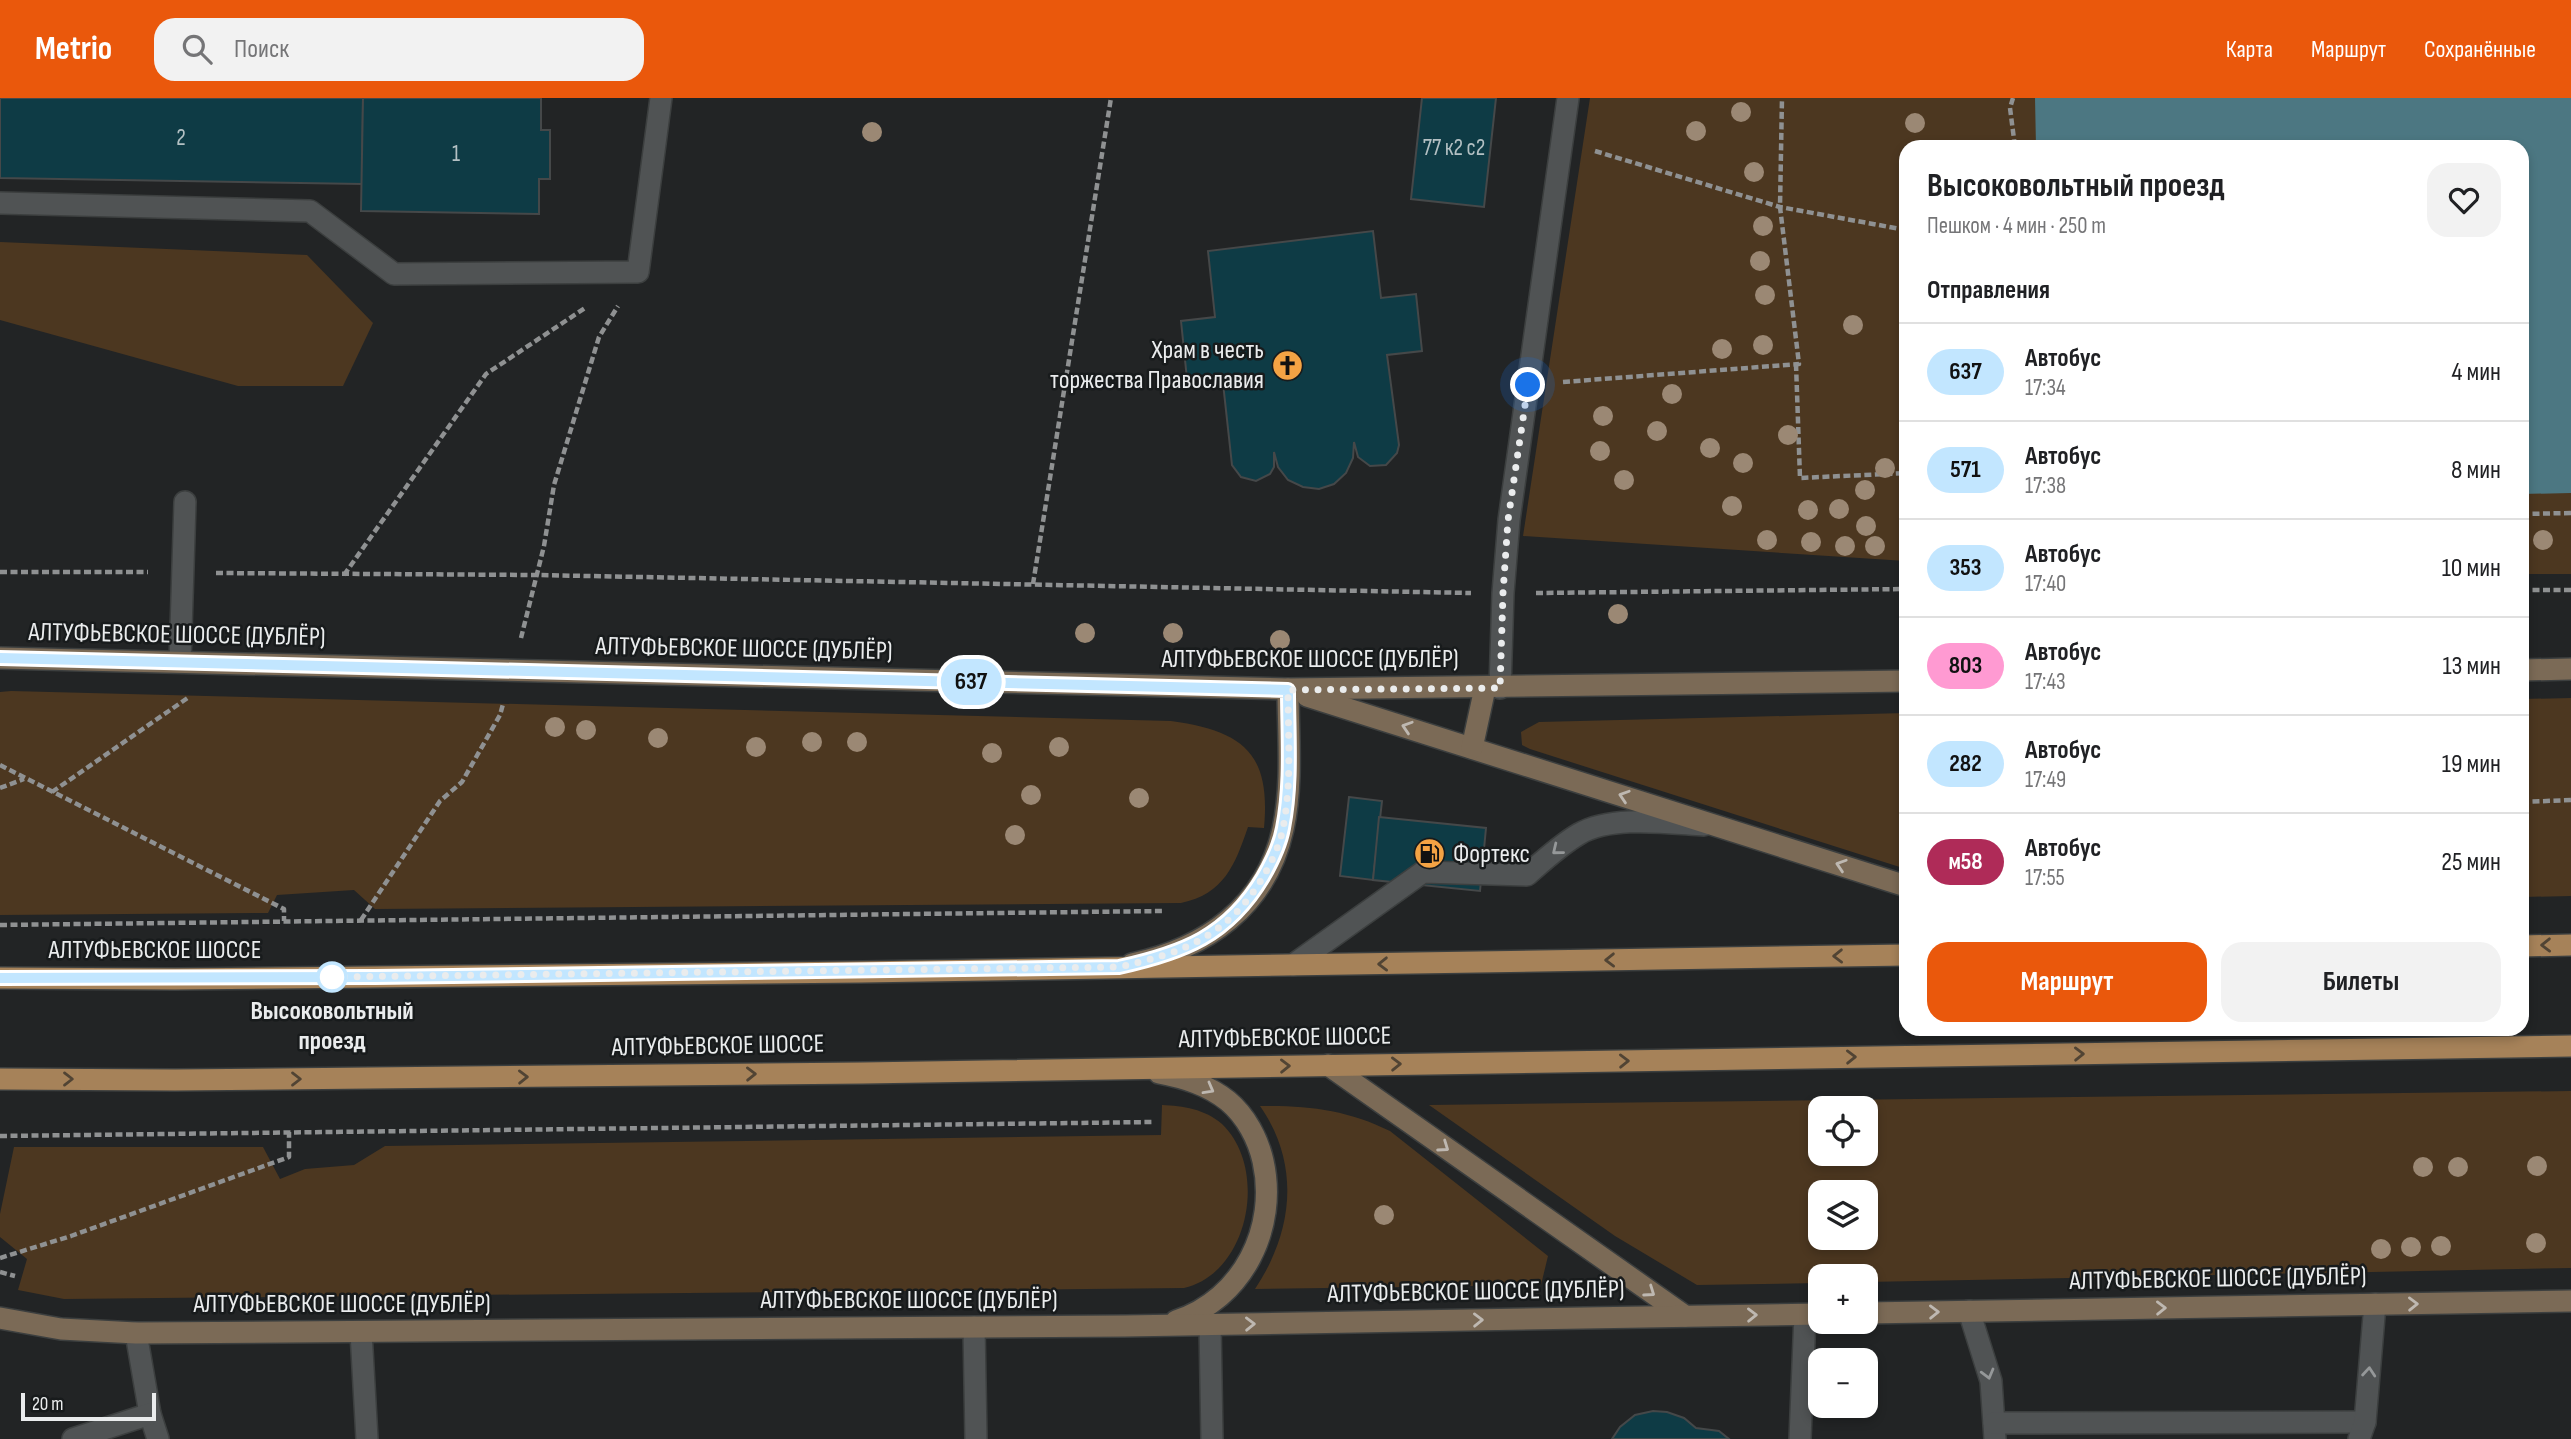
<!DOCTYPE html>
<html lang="ru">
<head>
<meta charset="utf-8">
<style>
	:root { --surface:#fff; --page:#f2f2f2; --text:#202124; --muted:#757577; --line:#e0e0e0; --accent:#ea580c }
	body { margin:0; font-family:"Sofia Sans Condensed",sans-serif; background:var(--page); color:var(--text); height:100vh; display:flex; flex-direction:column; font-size:26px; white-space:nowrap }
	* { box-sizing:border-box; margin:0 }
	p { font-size:23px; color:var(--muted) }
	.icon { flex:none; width:38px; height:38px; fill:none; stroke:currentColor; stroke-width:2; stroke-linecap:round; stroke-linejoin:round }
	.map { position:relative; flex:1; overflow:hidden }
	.panel { position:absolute; left:1899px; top:42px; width:630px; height:896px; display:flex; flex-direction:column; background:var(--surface); border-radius:21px; box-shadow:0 4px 10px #0003 }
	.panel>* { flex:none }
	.badge { padding:0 14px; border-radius:23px; font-size:24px; line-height:46px }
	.tools { position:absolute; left:1808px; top:998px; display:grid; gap:14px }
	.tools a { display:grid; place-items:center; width:70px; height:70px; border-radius:14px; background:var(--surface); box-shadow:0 4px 10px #0003; font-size:35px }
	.scale { position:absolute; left:21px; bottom:18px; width:135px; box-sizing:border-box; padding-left:7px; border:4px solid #eaeced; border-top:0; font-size:19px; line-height:24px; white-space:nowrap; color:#eaeced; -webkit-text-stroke:5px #181b1c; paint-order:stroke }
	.you { position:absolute; width:35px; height:35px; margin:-18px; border:5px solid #fff; border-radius:50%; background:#1a73e8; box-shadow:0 0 0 10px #1a73e833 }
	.map>.badge { position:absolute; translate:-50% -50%; box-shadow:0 0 0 4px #fff }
	h2 { padding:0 28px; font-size:26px; line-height:63px }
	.round { display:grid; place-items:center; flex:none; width:74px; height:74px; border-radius:21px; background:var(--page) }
	.summary { display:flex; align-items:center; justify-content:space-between; height:119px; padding:0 28px }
	h1 { font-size:33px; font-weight:700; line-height:52px }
	.cta { display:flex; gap:14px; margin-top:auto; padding:14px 28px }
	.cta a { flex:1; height:80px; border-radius:21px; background:var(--accent); color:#fff; font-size:28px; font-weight:700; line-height:80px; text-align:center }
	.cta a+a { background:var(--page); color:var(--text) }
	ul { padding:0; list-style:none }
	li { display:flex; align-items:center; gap:21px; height:98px; padding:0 28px; border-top:2px solid var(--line) }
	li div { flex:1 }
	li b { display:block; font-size:26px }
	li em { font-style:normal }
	li .badge { min-width:77px; font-weight:700; text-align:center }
	header { display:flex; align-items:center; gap:42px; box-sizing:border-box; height:98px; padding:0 35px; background:var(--accent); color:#fff }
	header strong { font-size:33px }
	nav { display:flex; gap:38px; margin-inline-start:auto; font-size:24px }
	.search { width:490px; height:63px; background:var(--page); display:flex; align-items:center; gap:18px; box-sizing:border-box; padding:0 24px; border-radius:21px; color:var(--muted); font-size:26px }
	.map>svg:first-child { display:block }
	.green { fill:#4c3720; fill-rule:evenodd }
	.water { fill:#4c7782 }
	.building { fill:#0e3b45; stroke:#454849; stroke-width:2 }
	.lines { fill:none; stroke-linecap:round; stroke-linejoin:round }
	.lane-casing { stroke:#3c3f3f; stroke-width:24 }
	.secondary-casing { stroke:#3c3f3f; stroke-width:24 }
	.primary-casing { stroke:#3c3f3f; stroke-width:24 }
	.path { stroke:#8f9192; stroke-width:4.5; stroke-dasharray:7 3.5; stroke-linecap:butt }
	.lane { stroke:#505354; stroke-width:21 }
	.secondary { stroke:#7b6a56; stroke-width:21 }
	.primary { stroke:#a68259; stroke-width:21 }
	.tree { fill:#9b8874 }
	.oneway { stroke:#beb8b1 }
	.oneway2 { stroke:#959899 }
	.oneway3 { stroke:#514434 }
	.line-casing { stroke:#fff; stroke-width:16 }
	.line { stroke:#c2e6ff; stroke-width:10 }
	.walk { stroke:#eaeced; stroke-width:7; stroke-dasharray:0 12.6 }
	.stop-dot { fill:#fff; stroke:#c2e6ff; stroke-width:3.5 }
	.labels { text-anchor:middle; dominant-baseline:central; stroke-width:5; stroke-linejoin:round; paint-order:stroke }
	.number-label { font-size:23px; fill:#b3c0c3 }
	.poi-label { font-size:26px; fill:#eaeced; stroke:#181b1c; text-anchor:end }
	.street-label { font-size:26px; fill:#eaeced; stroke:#181b1c }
	.stop-label { font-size:26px; font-weight:bold; fill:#eaeced; stroke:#181b1c }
</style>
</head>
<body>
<header>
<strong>Metrio</strong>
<div class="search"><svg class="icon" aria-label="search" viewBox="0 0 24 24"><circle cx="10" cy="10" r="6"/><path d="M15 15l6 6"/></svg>Поиск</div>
<nav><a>Карта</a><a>Маршрут</a><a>Сохранённые</a></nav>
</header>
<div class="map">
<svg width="2571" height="1341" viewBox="0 0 2571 1341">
	<rect width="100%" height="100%" fill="#222425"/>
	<g class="green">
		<polygon points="1590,0 2571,0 2571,476 2522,476 2522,49 1906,49 1906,463 1523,438"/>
		<polygon points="0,144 307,157 373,225 343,288 238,288 0,222"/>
		<path d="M11,593l1160,30c72,10 100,32 93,107l-16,-1c-13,38 -24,67 -67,76l-806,6 -21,-19 -77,5 -9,18 -268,2v-223z"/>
		<polygon points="2571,600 2571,798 2522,799 2522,601"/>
		<polygon points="1906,615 1906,771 1530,651 1522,647 1521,634 1539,624"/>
		<path d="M2571,993v177l-705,14v-6h-46v7l-123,2 -82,-49 -186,-131zM1820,1010h46v45h-46zM1820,1094h46v45h-46z"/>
		<path d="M1162,1007c21,1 43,4 60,19 47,45 27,149 -38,164l-1120,11 -46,-9 9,-31 -27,-22v-23l14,-67h249l17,32 25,-10 49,-4 31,-19 776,-11z"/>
		<path d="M1260,1008c47,-1 88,4 130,25l158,125 -7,29 -286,4c38,-57 46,-124 5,-183z"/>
	</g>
	<polygon class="water" points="2035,0 2571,0 2571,395 2522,396 2522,49 2036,49"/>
	<g class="building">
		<polygon points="0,0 363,0 362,86 0,80"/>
		<polygon points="363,0 541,0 541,32 550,32 550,81 539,81 539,116 361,113"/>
		<polygon points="1422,0 1496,0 1484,109 1411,101"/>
		<polygon points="1373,133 1381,200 1416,196 1422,253 1387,257 1399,347 1397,355 1386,367 1370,368 1358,359 1354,344 1353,360 1346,375 1334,386 1319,391 1303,389 1288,382 1278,369 1274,354 1274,369 1270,376 1256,383 1241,379 1232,367 1222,276 1187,281 1181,223 1215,219 1208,153"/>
		<polygon points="1349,699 1382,703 1373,782 1340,778"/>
		<polygon points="1379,719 1486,730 1480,793 1373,782"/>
		<polygon points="1653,1313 1667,1314 1684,1320 1696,1330 1719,1333 1729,1341 1612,1341 1620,1329 1635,1317"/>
	</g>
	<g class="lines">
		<defs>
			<g id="lane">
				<polyline points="0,105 310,113 394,176 638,174 661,0"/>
				<polyline points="180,564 185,404"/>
				<polyline points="1500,590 1503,495 1509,422 1568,0"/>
				<path d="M1293,867l130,-93 104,3c16,-14 33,-30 52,-41 32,-19 89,-11 125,-9"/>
				<polyline points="1969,1213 1991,1283 1995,1341"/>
				<polyline points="1210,1226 1212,1341"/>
				<polyline points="974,1229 976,1341"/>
				<polyline points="361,1234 367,1341"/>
				<polyline points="136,1235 150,1316 158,1341"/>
				<polyline points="1994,1325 2365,1324"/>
				<polyline points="73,1341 150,1316"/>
				<polyline points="1800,1341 1805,1217"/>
				<polyline points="2359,1341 2365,1324 2375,1206"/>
			</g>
			<g id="secondary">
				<polyline points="0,560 1288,591 1906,583"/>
				<polyline points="2522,572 2571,571"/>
				<polyline points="1307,598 1906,788"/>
				<polyline points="1472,650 1485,590"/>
				<path d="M1132,866c74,-16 134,-57 151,-135 10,-45 5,-94 5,-140"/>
				<polyline points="1328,967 1685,1218"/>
				<path d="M1159,975c26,5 49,12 69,28 18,15 30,38 35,60 15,67 -20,138 -87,160"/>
				<polyline points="1866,1215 2571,1203"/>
				<polyline points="0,1220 61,1231 136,1235 1125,1228 1820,1216"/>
			</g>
			<g id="primary">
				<polyline points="2522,848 2571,847"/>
				<polyline points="0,880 175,881 862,874 1906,857"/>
				<polyline points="0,981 175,982 863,975 2571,948"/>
			</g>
		</defs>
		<use href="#lane" class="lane-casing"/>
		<use href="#secondary" class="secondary-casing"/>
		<use href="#primary" class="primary-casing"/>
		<g class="path">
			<polyline points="2013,0 2010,10 2015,49"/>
			<polyline points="1595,53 1780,109 1906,132"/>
			<polyline points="1796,266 1800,380 1906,375"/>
			<polyline points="1563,284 1799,266 1780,109 1782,0"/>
			<polyline points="2522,416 2571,415"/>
			<polyline points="0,474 148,474"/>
			<polyline points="216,475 537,477 1471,495"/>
			<polyline points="344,477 486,276 585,210"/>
			<polyline points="1033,486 1111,0"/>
			<polyline points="2522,492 2571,492"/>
			<polyline points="1536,495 1906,491"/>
			<polyline points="521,540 544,448 554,387 599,239 618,208"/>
			<polyline points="0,667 284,811 284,823"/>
			<polyline points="0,690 24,681"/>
			<polyline points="52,694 189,599"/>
			<polyline points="2522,704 2571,702"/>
			<polyline points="361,822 440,703 462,684 500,617 503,606"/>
			<polyline points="0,827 1162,813"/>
			<polyline points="0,1038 1154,1024"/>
			<polyline points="0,1160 71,1138 289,1059 289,1034"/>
			<polyline points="0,1174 15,1178"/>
		</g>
		<use href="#lane" class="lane"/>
		<use href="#secondary" class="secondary"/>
		<use href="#primary" class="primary"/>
	</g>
	<g class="tree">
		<circle cx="1741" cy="14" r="10"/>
		<circle cx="1915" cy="25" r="10"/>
		<circle cx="1696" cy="33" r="10"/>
		<circle cx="872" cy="34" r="10"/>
		<circle cx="1754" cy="74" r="10"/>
		<circle cx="1763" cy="128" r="10"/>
		<circle cx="1760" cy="163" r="10"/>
		<circle cx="1765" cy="197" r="10"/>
		<circle cx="1853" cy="227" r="10"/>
		<circle cx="1763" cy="247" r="10"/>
		<circle cx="1722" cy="251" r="10"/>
		<circle cx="1672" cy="296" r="10"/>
		<circle cx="1603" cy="318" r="10"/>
		<circle cx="1657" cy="333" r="10"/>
		<circle cx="1788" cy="337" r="10"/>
		<circle cx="1710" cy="350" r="10"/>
		<circle cx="1600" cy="353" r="10"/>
		<circle cx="1743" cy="365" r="10"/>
		<circle cx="1885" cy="370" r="10"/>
		<circle cx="1624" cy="382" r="10"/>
		<circle cx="1865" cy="392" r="10"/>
		<circle cx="1732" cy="408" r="10"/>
		<circle cx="1839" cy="411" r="10"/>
		<circle cx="1808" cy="412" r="10"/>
		<circle cx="1866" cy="428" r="10"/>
		<circle cx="1767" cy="442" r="10"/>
		<circle cx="2543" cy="442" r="10"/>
		<circle cx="1811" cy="444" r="10"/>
		<circle cx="1845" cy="448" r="10"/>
		<circle cx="1875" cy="448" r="10"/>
		<circle cx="1618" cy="516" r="10"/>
		<circle cx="1085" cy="535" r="10"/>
		<circle cx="1173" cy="535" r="10"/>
		<circle cx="1280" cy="542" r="10"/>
		<circle cx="555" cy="629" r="10"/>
		<circle cx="586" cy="632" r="10"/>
		<circle cx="658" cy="640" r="10"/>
		<circle cx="812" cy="644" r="10"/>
		<circle cx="857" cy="644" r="10"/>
		<circle cx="756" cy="649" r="10"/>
		<circle cx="1059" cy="649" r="10"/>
		<circle cx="992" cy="655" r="10"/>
		<circle cx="1031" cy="697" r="10"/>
		<circle cx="1139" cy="700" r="10"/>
		<circle cx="1015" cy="737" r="10"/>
		<circle cx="2537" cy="1068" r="10"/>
		<circle cx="2423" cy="1069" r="10"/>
		<circle cx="2458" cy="1069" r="10"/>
		<circle cx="1384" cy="1117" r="10"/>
		<circle cx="2536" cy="1145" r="10"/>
		<circle cx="2441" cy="1148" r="10"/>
		<circle cx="2411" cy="1149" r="10"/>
		<circle cx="2381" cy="1151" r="10"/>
	</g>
	<defs><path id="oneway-chevron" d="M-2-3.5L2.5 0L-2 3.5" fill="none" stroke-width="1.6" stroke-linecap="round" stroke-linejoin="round" transform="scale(1.75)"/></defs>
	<g class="oneway">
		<use href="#oneway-chevron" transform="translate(1407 629) rotate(-162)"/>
		<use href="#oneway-chevron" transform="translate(1624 698) rotate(-162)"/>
		<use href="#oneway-chevron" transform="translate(1841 767) rotate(-162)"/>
		<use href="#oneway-chevron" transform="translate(1209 991) rotate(29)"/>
		<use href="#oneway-chevron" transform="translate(1444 1049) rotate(35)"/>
		<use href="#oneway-chevron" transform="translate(1650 1194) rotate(35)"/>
		<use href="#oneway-chevron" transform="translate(2413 1206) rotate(-1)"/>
		<use href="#oneway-chevron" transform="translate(2161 1210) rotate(-1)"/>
		<use href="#oneway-chevron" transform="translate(1934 1214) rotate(-1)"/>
		<use href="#oneway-chevron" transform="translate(1752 1217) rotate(-1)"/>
		<use href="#oneway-chevron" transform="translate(1478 1222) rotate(-1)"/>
		<use href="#oneway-chevron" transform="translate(1250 1226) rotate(-1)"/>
	</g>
	<g class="oneway2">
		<use href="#oneway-chevron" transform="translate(1557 752) rotate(141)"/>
		<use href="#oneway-chevron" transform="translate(2369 1274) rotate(-85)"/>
		<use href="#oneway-chevron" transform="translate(1988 1276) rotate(75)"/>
	</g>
	<g class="oneway3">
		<use href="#oneway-chevron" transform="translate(2546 847) rotate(179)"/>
		<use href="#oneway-chevron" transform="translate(1838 858) rotate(179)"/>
		<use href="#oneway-chevron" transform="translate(1610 862) rotate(179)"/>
		<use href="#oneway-chevron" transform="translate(1383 866) rotate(179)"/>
		<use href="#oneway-chevron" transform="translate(2079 956) rotate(-1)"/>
		<use href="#oneway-chevron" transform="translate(1851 959) rotate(-1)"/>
		<use href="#oneway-chevron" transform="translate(1624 963) rotate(-1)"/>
		<use href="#oneway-chevron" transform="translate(1396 966) rotate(-1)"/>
		<use href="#oneway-chevron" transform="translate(1285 968) rotate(-1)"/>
		<use href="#oneway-chevron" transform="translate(751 976) rotate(-1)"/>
		<use href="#oneway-chevron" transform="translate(523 979) rotate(-1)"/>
		<use href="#oneway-chevron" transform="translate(68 981)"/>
		<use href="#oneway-chevron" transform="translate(296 981)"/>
	</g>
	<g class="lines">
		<defs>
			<path id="line" d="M0,560l1288,32c0,45 4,93 -5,138 -3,17 -12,35 -20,49 -35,59 -80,76 -144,90l-744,10 -375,1"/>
		</defs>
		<use href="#line" class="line-casing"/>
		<use href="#line" class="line"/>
		<path class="walk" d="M332,879l787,-10c64,-14 109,-31 144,-90 8,-14 17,-32 20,-49 9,-45 5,-93 5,-138l212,-2 3,-95 5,-73 20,-135"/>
	</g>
	<defs>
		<symbol id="church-disc" viewBox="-11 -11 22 22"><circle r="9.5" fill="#f4a344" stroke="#181b1c"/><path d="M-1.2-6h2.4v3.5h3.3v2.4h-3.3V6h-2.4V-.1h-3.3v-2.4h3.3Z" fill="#111"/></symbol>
		<symbol id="fuel-disc" viewBox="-11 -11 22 22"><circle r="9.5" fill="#f4a344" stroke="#181b1c"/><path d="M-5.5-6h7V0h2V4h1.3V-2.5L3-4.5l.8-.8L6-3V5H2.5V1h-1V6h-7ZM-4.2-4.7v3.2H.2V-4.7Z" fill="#111"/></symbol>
	</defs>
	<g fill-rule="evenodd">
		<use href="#church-disc" x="1270" y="250" width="35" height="35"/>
		<use href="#fuel-disc" x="1412" y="738" width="35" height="35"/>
	</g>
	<circle class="stop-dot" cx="332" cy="879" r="14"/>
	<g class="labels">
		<g class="number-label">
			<text x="181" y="40">2</text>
			<text x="1454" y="50">77 к2 с2</text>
			<text x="456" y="56">1</text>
		</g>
		<g class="poi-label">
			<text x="1264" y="252">Храм в честь<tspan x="1264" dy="30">торжества Православия</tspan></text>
			<text x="1453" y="756" text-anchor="start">Фортекс</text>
		</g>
		<g class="street-label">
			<text transform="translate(177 537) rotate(1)">АЛТУФЬЕВСКОЕ ШОССЕ (ДУБЛЁР)</text>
			<text transform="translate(744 551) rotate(1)">АЛТУФЬЕВСКОЕ ШОССЕ (ДУБЛЁР)</text>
			<text x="1310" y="561">АЛТУФЬЕВСКОЕ ШОССЕ (ДУБЛЁР)</text>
			<text x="155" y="852">АЛТУФЬЕВСКОЕ ШОССЕ</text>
			<text transform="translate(1285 940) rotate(-1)">АЛТУФЬЕВСКОЕ ШОССЕ</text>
			<text transform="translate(718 948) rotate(-1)">АЛТУФЬЕВСКОЕ ШОССЕ</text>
			<text transform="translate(2218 1181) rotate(-1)">АЛТУФЬЕВСКОЕ ШОССЕ (ДУБЛЁР)</text>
			<text transform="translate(1476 1194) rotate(-1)">АЛТУФЬЕВСКОЕ ШОССЕ (ДУБЛЁР)</text>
			<text x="909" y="1202">АЛТУФЬЕВСКОЕ ШОССЕ (ДУБЛЁР)</text>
			<text x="342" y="1206">АЛТУФЬЕВСКОЕ ШОССЕ (ДУБЛЁР)</text>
		</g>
		<g class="stop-label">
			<text x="332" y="913">Высоковольтный<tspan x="332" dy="30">проезд</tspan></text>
		</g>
	</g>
</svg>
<div class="tools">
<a><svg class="icon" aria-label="locate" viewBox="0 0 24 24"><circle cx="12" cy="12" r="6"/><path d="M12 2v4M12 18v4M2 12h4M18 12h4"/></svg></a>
<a><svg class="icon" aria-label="layers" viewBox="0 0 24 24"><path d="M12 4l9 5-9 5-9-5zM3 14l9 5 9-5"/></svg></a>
<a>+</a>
<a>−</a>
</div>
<div class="scale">20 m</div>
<div class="you" style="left:1528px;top:287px"></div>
<b class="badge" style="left:971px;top:584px;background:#c2e6ff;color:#111">637</b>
<section class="panel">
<div class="summary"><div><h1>Высоковольтный проезд</h1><p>Пешком · 4 мин · 250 m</p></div><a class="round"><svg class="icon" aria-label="heart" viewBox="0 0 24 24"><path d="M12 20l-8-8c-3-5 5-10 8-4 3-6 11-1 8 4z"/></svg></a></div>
<h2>Отправления</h2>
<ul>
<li><span class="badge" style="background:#c2e6ff;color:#111">637</span><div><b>Автобус</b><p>17:34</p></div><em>4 мин</em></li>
<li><span class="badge" style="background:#c2e6ff;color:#111">571</span><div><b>Автобус</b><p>17:38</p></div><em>8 мин</em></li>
<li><span class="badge" style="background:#c2e6ff;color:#111">353</span><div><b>Автобус</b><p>17:40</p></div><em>10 мин</em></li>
<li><span class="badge" style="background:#ff9ad2;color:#111">803</span><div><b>Автобус</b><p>17:43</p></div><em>13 мин</em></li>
<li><span class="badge" style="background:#c2e6ff;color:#111">282</span><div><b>Автобус</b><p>17:49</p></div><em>19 мин</em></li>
<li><span class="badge" style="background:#af2b58;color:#fff">м58</span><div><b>Автобус</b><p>17:55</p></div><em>25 мин</em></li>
</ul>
<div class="cta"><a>Маршрут</a><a>Билеты</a></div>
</section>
</div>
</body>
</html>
